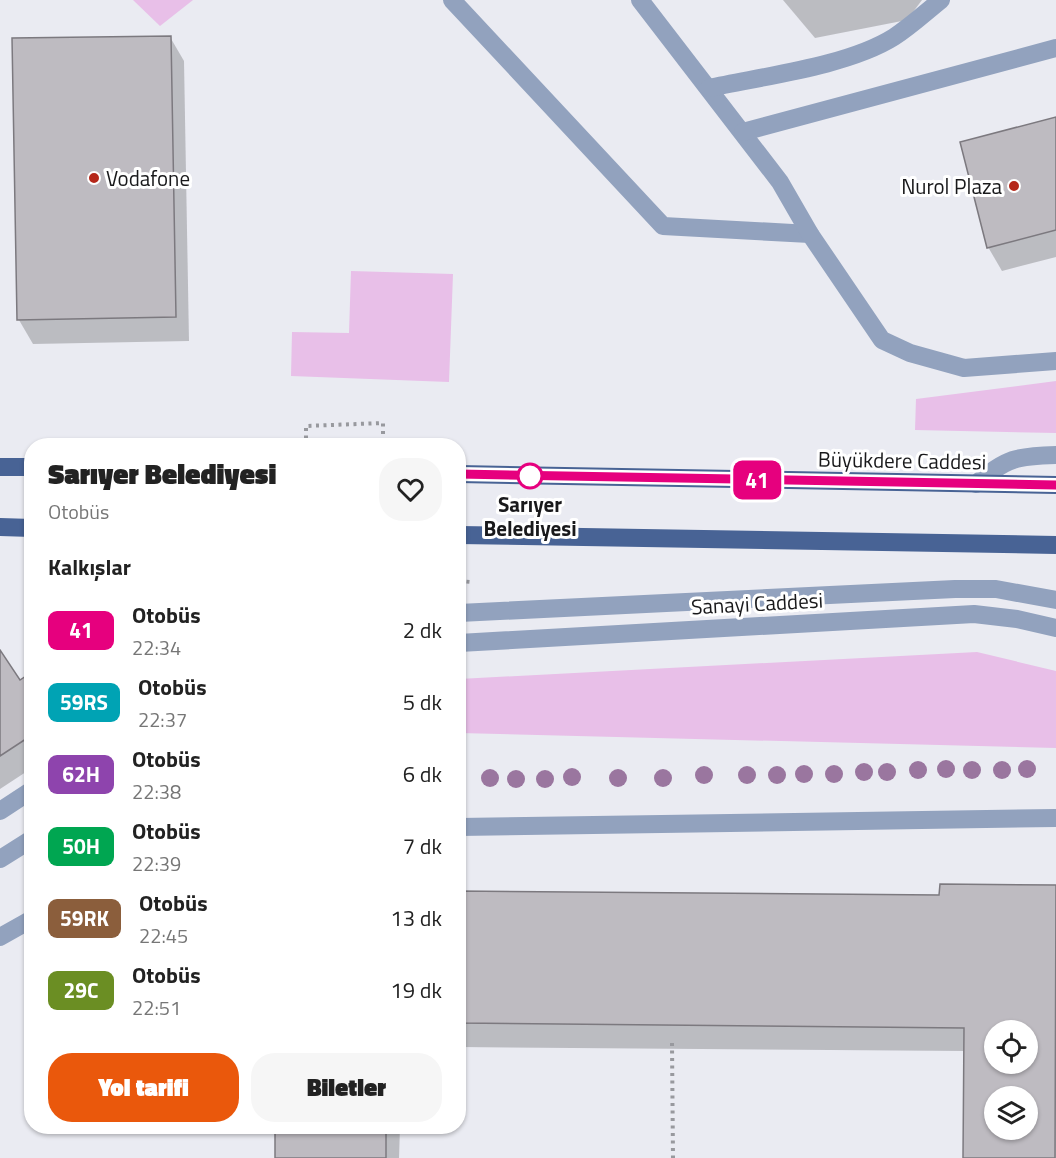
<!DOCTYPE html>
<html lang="tr">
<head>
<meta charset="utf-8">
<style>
	:root { --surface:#fff; --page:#f6f6f6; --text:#222; --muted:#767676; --accent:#ea580c }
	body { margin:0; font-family:"Titillium Web",sans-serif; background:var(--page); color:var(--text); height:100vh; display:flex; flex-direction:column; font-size:22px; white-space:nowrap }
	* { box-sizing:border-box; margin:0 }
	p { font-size:20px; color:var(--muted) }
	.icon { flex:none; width:33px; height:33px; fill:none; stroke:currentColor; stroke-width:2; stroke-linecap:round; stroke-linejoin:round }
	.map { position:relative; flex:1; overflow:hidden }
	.sheet { position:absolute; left:24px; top:438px; width:442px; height:696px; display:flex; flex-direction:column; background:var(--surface); border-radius:24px; box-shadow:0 2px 4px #0004 }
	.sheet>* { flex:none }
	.badge { padding:0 12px; border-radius:9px; font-size:21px; line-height:39px }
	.tools { position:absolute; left:984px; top:1020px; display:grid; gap:12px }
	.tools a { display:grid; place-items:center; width:54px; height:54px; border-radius:50%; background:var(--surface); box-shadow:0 2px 4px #0004; font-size:30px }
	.map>.badge { position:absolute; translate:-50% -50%; box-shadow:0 0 0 3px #fff }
	h2 { padding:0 24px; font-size:22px; line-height:54px }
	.round { display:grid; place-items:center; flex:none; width:63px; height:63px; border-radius:24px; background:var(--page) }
	.headline { display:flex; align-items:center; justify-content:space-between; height:102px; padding:0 24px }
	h1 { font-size:28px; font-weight:800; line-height:45px }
	.button { display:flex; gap:12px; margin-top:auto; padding:12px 24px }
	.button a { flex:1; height:69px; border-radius:24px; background:var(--accent); color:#fff; font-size:24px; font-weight:800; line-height:69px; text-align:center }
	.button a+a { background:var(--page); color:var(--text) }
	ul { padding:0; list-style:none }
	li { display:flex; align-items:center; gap:18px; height:72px; padding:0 24px }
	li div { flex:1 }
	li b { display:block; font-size:22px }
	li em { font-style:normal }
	li .badge { min-width:66px; font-weight:700; text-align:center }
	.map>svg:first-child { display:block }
	.green { fill:#e8bfe8 }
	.shadow { fill:#0003; fill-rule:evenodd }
	.building { fill:#bebbc1; stroke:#7c797f; stroke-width:1.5; fill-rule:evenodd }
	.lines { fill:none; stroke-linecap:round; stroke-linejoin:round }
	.path { stroke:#98999e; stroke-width:4; stroke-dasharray:3 4.5; stroke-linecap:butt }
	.minor { stroke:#92a2be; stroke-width:18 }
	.major { stroke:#486395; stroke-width:18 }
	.tree { fill:#9a769f }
	.line-casing { stroke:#fff; stroke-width:14 }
	.line { stroke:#e6007e; stroke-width:9 }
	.poi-dot { fill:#b5271a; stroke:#fff; stroke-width:2 }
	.stop-dot { fill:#fff; stroke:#e6007e; stroke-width:3 }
	.labels { text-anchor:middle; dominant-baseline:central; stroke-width:6; stroke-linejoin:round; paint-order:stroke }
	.poi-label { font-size:21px; fill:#19191b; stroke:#fff; text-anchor:start }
	.street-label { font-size:21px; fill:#19191b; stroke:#fff }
	.stop-label { font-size:21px; font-weight:bold; fill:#19191b; stroke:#fff }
</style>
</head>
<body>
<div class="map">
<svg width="1056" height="1158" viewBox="0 0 1056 1158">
	<rect width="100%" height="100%" fill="#eaebf2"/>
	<g class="green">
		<polygon points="133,0 193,0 160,26"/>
		<polygon points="351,271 453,274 449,382 291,376 292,332 349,333"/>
		<polygon points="1056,381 1056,433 915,430 916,399"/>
		<polygon points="977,652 1056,671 1056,748 459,733 459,679"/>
	</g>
	<g class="shadow">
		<polygon points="783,0 922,0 907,20 815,38"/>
		<polygon points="170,37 184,61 189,341 33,344 19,320"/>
		<polygon points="1056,119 1056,257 1002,271 988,247"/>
		<polygon points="32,674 32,768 0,789 0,675 19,682"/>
		<path d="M941,886l115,1v271h-92l1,-107 -506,-4v-155l482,5zM994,1030h34v34h-34zM994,1096h34v34h-34z"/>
		<polygon points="277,1126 400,1126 399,1158 276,1158"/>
	</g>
	<g class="building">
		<polygon points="171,36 176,317 17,320 12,38"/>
		<polygon points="1056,117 1056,230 987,248 960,142"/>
		<polygon points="0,650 20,680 32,672 32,735 0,756"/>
		<path d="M940,884l116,1 -1,273h-92l1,-130 -505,-5v-132l480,4zM994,1030h34v34h-34zM994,1096h34v34h-34z"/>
		<rect x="275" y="1126" width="111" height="32"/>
	</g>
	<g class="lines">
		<g class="path">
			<polyline points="306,446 306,426 383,423 383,446"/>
			<polyline points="459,581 471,582"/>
			<polyline points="672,1043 673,1158"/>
		</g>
		<g class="minor">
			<polyline points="452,0 663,226 810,234"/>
			<polyline points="640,0 780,182 810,234 882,340 910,353 964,368 1056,361"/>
			<path d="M709,88c55,-12 139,-22 185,-51 17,-11 32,-25 47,-37"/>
			<polyline points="743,132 1056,48"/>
			<path d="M976,484c30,-26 41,-28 80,-29"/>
			<polyline points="459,613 955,589 996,589 1056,600"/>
			<polyline points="459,643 974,614 1017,619 1056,628"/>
			<polyline points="0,811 32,790"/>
			<polyline points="459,827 1056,818"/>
			<polyline points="0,859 32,839"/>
			<polyline points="0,937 32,919"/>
		</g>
		<g class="major">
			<polyline points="0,467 32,467"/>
			<polyline points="459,474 1056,485"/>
			<polyline points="0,527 32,528"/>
			<polyline points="459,535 1056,545"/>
		</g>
	</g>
	<g class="tree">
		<circle cx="946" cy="769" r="9"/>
		<circle cx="1027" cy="769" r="9"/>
		<circle cx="918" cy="770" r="9"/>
		<circle cx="972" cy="770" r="9"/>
		<circle cx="1002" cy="770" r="9"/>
		<circle cx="864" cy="772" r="9"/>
		<circle cx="887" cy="772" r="9"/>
		<circle cx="804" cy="774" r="9"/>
		<circle cx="834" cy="774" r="9"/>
		<circle cx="704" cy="775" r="9"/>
		<circle cx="747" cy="775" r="9"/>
		<circle cx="777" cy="775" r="9"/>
		<circle cx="572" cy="777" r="9"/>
		<circle cx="490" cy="778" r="9"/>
		<circle cx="618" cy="778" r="9"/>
		<circle cx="663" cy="778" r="9"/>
		<circle cx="516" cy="779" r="9"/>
		<circle cx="545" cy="779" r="9"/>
	</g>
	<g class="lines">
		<defs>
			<polyline id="line" points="459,474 1056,485"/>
		</defs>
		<use href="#line" class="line-casing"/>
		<use href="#line" class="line"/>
	</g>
	<g class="poi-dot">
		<circle cx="94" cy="178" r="6"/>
		<circle cx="1014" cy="186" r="6"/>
	</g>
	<circle class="stop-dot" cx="530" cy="476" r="12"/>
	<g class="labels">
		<g class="poi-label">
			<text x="106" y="178">Vodafone</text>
			<text x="1002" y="186" text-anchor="end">Nurol Plaza</text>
		</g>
		<g class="street-label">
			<text transform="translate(902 460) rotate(1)">Büyükdere Caddesi</text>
			<text transform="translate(757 603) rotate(-3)">Sanayi Caddesi</text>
		</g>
		<g class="stop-label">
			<text x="530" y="504">Sarıyer<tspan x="530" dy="24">Belediyesi</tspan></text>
		</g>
	</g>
</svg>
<div class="tools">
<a><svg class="icon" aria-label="locate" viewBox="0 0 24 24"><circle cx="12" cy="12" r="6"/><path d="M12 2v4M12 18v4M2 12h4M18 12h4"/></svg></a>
<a><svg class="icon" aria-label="layers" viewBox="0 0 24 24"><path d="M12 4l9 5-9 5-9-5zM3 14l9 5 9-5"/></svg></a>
</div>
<b class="badge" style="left:757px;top:480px;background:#e6007e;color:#fff">41</b>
<section class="sheet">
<div class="headline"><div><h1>Sarıyer Belediyesi</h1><p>Otobüs</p></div><a class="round"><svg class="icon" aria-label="heart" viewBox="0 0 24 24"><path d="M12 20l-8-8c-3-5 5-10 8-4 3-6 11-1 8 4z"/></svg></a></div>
<h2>Kalkışlar</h2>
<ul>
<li><span class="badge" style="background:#e6007e;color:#fff">41</span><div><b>Otobüs</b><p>22:34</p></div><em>2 dk</em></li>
<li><span class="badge" style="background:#00a3b4;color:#fff">59RS</span><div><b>Otobüs</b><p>22:37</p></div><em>5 dk</em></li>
<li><span class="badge" style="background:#8e44ad;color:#fff">62H</span><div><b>Otobüs</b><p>22:38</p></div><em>6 dk</em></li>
<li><span class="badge" style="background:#00a651;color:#fff">50H</span><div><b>Otobüs</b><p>22:39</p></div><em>7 dk</em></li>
<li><span class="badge" style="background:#8b5e3c;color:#fff">59RK</span><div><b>Otobüs</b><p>22:45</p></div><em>13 dk</em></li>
<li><span class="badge" style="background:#6b8e23;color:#fff">29C</span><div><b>Otobüs</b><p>22:51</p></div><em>19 dk</em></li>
</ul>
<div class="button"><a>Yol tarifi</a><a>Biletler</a></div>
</section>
</div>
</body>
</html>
